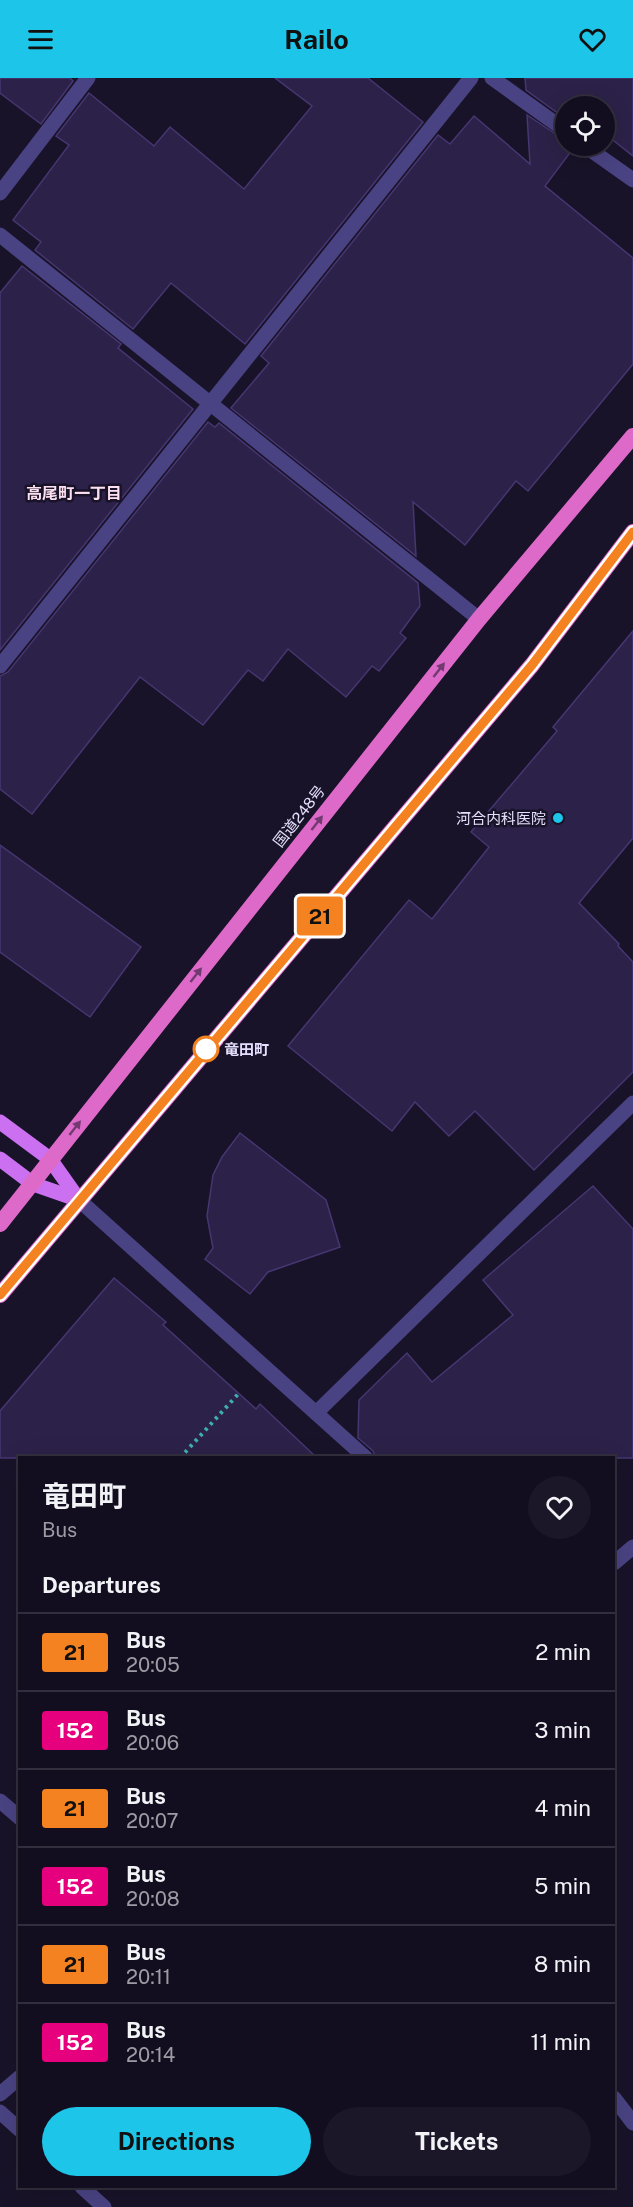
<!DOCTYPE html>
<html lang="en">
<head>
<meta charset="utf-8">
<style>
	:root { --surface:#130e1f; --page:#1c1728; --text:#f1f3f6; --muted:#9d9ca4; --line:#322e3d; --accent:#1dc6e9 }
	body { margin:0; font-family:"Public Sans","Noto Sans JP",sans-serif; background:var(--page); color:var(--text); height:100vh; display:flex; flex-direction:column; font-size:22px; white-space:nowrap }
	* { box-sizing:border-box; margin:0 }
	p { font-size:20px; color:var(--muted) }
	.icon { flex:none; width:33px; height:33px; fill:none; stroke:currentColor; stroke-width:2; stroke-linecap:round; stroke-linejoin:round }
	.map { position:relative; flex:1; overflow:hidden }
	.sheet { position:absolute; left:18px; top:1378px; width:597px; height:732px; display:flex; flex-direction:column; background:var(--surface); border-radius:0px; box-shadow:0 6px 24px #0002,0 0 0 2px var(--line) }
	.sheet>* { flex:none }
	.badge { padding:0 12px; border-radius:4px; font-size:21px; line-height:39px }
	.tools { position:absolute; left:555px; top:18px; display:grid; gap:12px }
	.tools a { display:grid; place-items:center; width:60px; height:60px; border-radius:50%; background:var(--surface); box-shadow:0 6px 24px #0002,0 0 0 2px var(--line); font-size:30px }
	.map>.badge { position:absolute; translate:-50% -50%; box-shadow:0 0 0 3px #fff }
	h2 { padding:0 24px; font-size:22px; line-height:54px }
	.round { display:grid; place-items:center; flex:none; width:63px; height:63px; border-radius:32px; background:var(--page) }
	.head { display:flex; align-items:center; justify-content:space-between; height:102px; padding:0 24px }
	h1 { font-size:28px; font-weight:700; line-height:45px }
	.primary-button { display:flex; gap:12px; margin-top:auto; padding:12px 24px }
	.primary-button a { flex:1; height:69px; border-radius:36px; background:var(--accent); color:#111; font-size:24px; font-weight:700; line-height:69px; text-align:center }
	.primary-button a+a { background:var(--page); color:var(--text) }
	ul { padding:0; list-style:none }
	li { display:flex; align-items:center; gap:18px; height:78px; padding:0 24px; border-top:2px solid var(--line) }
	li div { flex:1 }
	li b { display:block; font-size:22px }
	li em { font-style:normal }
	li .badge { min-width:66px; font-weight:700; text-align:center }
	header { display:flex; justify-content:space-between; align-items:center; height:78px; padding:0 24px; background:var(--accent); color:#111; font-size:27px; font-weight:700 }
	.map>svg:first-child { display:block }
	.building { fill:#2c2148; stroke:#463671; stroke-width:1.5 }
	.lines { fill:none; stroke-linecap:round; stroke-linejoin:round }
	.path { stroke:#3dafb1; stroke-width:4; stroke-dasharray:3 4.5; stroke-linecap:butt }
	.minor { stroke:#4a4383; stroke-width:15 }
	.primary { stroke:#ca70f1; stroke-width:15 }
	.trunk { stroke:#dd6ac8; stroke-width:16 }
	.oneway { fill:#713a71 }
	.line-casing { stroke:#fff; stroke-width:14 }
	.line { stroke:#f58220; stroke-width:9 }
	.poi-dot { fill:#1dc6e9; stroke:#191329; stroke-width:2 }
	.stop-dot { fill:#fff; stroke:#f58220; stroke-width:3 }
	.labels { text-anchor:middle; dominant-baseline:central; stroke-width:5; stroke-linejoin:round; paint-order:stroke }
	.street-label { font-size:15px; fill:#e4defc; stroke:#191329 }
	.poi-label { font-size:15px; fill:#e4defc; stroke:#191329; text-anchor:end }
	.stop-label { font-size:15px; font-weight:bold; fill:#e4defc; stroke:#191329; text-anchor:start }
	.neighbourhood-label { font-size:16px; font-weight:bold; fill:#fce0f0; stroke:#191329 }
</style>
</head>
<body>
<header><svg class="icon" aria-label="menu" viewBox="0 0 24 24"><path d="M4 6h16M4 12h16M4 18h16"/></svg>Railo<svg class="icon" aria-label="heart" viewBox="0 0 24 24"><path d="M12 20l-8-8c-3-5 5-10 8-4 3-6 11-1 8 4z"/></svg></header>
<div class="map">
<svg width="633" height="2129" viewBox="0 0 633 2129">
	<rect width="100%" height="100%" fill="#191329"/>
	<g class="building">
		<polygon points="0,0 70,0 73,3 41,46 0,15"/>
		<polygon points="275,0 368,0 423,44 245,266 171,205 133,251 35,172 41,164 13,142 69,67 56,58 89,15 154,68 170,49 244,111 312,28"/>
		<polygon points="525,0 633,0 633,78 604,55 604,28 566,28 566,41 526,12"/>
		<polygon points="527,37 566,63 566,68 575,68 545,108 633,180 633,286 528,413 516,403 465,467 413,424 416,478 231,330 269,285 261,278 438,57 450,66 474,38 530,86"/>
		<polygon points="22,188 121,266 118,270 193,331 0,572 0,215"/>
		<polygon points="208,344 215,349 219,345 418,505 420,528 400,555 406,560 379,593 372,588 346,619 288,571 263,603 248,592 203,647 140,599 32,736 0,711 0,598 8,594"/>
		<polygon points="633,553 633,760 579,825 619,866 618,868 633,884 633,994 534,1092 475,1033 449,1058 415,1024 392,1053 288,968 409,822 432,841 489,769 471,754 557,653 553,649"/>
		<polygon points="0,767 141,869 90,939 0,874"/>
		<polygon points="240,1055 326,1122 340,1169 268,1194 250,1216 205,1181 213,1170 207,1138 213,1097 222,1079"/>
		<polygon points="593,1108 633,1151 633,1380 376,1380 373,1373 358,1360 359,1322 407,1275 432,1304 513,1237 483,1202"/>
		<polygon points="114,1200 166,1244 163,1247 256,1331 260,1326 317,1380 0,1380 0,1333"/>
	</g>
	<g class="lines">
		<polyline class="path" points="180,1380 240,1314"/>
		<g class="minor">
			<polyline points="492,0 566,53"/>
			<polyline points="585,68 633,102"/>
			<polyline points="0,115 88,0"/>
			<polyline points="0,157 479,541"/>
			<polyline points="0,588 471,0"/>
			<polyline points="79,1122 366,1380"/>
			<polyline points="316,1335 633,1025"/>
			<polyline points="614,1485 633,1469"/>
			<polyline points="0,1723 20,1740"/>
			<polyline points="0,2016 20,1999"/>
			<polyline points="614,2020 633,2045"/>
			<polyline points="0,2034 20,2052"/>
			<polyline points="82,2109 104,2129"/>
		</g>
		<g class="primary">
			<polyline points="0,1044 50,1081 79,1122"/>
			<polyline points="0,1081 33,1106 79,1122"/>
		</g>
		<g class="trunk">
			<polyline points="0,1146 479,541 633,358"/>
			<polyline points="0,1217 532,587 633,454"/>
		</g>
	</g>
	<defs><path id="oneway-solid" d="M-6-.8H1V-3.2L6.5 0L1 3.2V.8H-6Z" transform="scale(1.5)"/></defs>
	<g class="oneway">
		<use href="#oneway-solid" transform="translate(439 592) rotate(-52)"/>
		<use href="#oneway-solid" transform="translate(317 745) rotate(-52)"/>
		<use href="#oneway-solid" transform="translate(196 897) rotate(-52)"/>
		<use href="#oneway-solid" transform="translate(75 1050) rotate(-52)"/>
	</g>
	<g class="lines">
		<defs>
			<polyline id="line" points="0,1217 532,587 633,454"/>
		</defs>
		<use href="#line" class="line-casing"/>
		<use href="#line" class="line"/>
	</g>
	<circle class="poi-dot" cx="558" cy="740" r="6"/>
	<circle class="stop-dot" cx="206" cy="971" r="12"/>
	<g class="labels">
		<g class="street-label">
			<text transform="translate(299 738) rotate(-52)">国道248号</text>
		</g>
		<g class="poi-label">
			<text x="546" y="740">河合内科医院</text>
		</g>
		<g class="stop-label">
			<text x="224" y="971">竜田町</text>
		</g>
		<g class="neighbourhood-label">
			<text x="74" y="415">高尾町一丁目</text>
		</g>
	</g>
</svg>
<div class="tools">
<a><svg class="icon" aria-label="locate" viewBox="0 0 24 24"><circle cx="12" cy="12" r="6"/><path d="M12 2v4M12 18v4M2 12h4M18 12h4"/></svg></a>
</div>
<b class="badge" style="left:320px;top:838px;background:#f58220;color:#111">21</b>
<section class="sheet">
<div class="head"><div><h1>竜田町</h1><p>Bus</p></div><a class="round"><svg class="icon" aria-label="heart" viewBox="0 0 24 24"><path d="M12 20l-8-8c-3-5 5-10 8-4 3-6 11-1 8 4z"/></svg></a></div>
<h2>Departures</h2>
<ul>
<li><span class="badge" style="background:#f58220;color:#111">21</span><div><b>Bus</b><p>20:05</p></div><em>2 min</em></li>
<li><span class="badge" style="background:#e6007e;color:#fff">152</span><div><b>Bus</b><p>20:06</p></div><em>3 min</em></li>
<li><span class="badge" style="background:#f58220;color:#111">21</span><div><b>Bus</b><p>20:07</p></div><em>4 min</em></li>
<li><span class="badge" style="background:#e6007e;color:#fff">152</span><div><b>Bus</b><p>20:08</p></div><em>5 min</em></li>
<li><span class="badge" style="background:#f58220;color:#111">21</span><div><b>Bus</b><p>20:11</p></div><em>8 min</em></li>
<li><span class="badge" style="background:#e6007e;color:#fff">152</span><div><b>Bus</b><p>20:14</p></div><em>11 min</em></li>
</ul>
<div class="primary-button"><a>Directions</a><a>Tickets</a></div>
</section>
</div>
</body>
</html>
